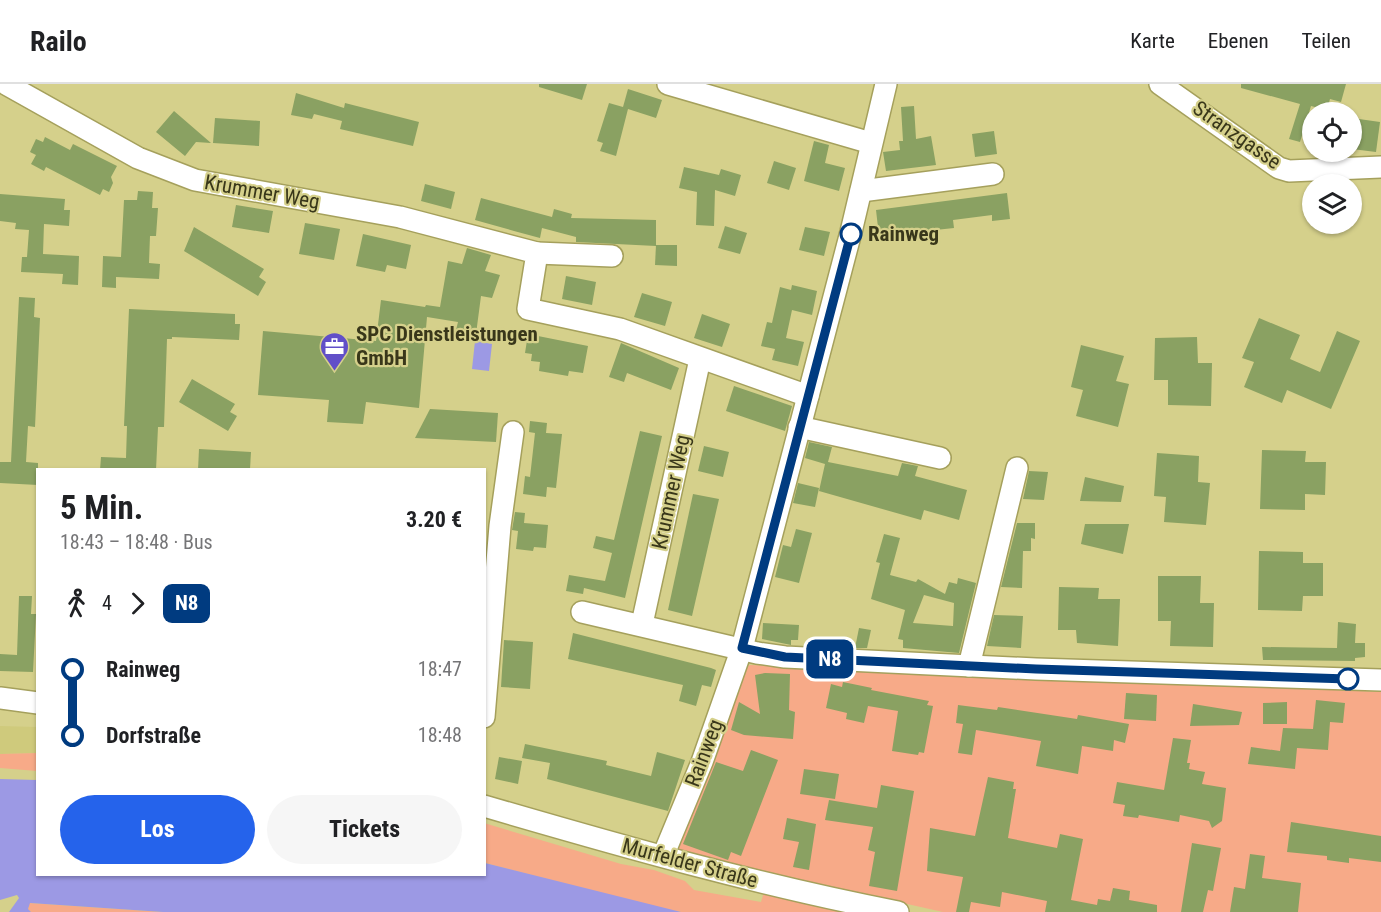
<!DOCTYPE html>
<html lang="de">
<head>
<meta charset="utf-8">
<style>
	:root { --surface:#fff; --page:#f6f6f6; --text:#202124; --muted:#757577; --line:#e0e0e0; --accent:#2563eb }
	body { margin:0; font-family:"Roboto Condensed",sans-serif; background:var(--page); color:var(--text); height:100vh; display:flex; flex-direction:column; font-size:22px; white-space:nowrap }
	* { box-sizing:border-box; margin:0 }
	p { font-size:20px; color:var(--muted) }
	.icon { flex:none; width:33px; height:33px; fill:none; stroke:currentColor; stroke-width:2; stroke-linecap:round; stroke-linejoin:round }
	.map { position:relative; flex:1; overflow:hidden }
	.panel { position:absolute; left:36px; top:384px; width:450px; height:408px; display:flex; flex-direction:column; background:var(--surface); border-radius:0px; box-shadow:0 2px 4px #0004 }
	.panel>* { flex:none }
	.badge { padding:0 12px; border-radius:9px; font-size:21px; line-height:39px }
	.tools { position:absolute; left:1302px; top:18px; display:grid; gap:12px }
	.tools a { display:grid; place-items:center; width:60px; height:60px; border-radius:50%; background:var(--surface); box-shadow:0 2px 4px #0004; font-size:30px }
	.map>.badge { position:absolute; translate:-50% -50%; box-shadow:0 0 0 3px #fff }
	.legs { display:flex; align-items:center; gap:9px; height:66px; padding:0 24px; font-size:20px }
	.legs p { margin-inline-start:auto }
	.summary { display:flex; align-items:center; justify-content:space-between; height:102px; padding:0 24px }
	h1 { font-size:33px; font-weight:700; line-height:45px }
	.primary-button { display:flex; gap:12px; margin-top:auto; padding:12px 24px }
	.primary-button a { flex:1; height:69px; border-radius:36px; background:var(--accent); color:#fff; font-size:24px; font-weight:700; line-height:69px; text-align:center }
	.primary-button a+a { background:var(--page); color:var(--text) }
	ul { padding:0 24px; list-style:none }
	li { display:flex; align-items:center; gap:21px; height:66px; font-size:22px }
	li i { display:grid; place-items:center; width:9px; height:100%; margin:0 8px; background:currentColor }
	li i::after { content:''; width:15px; height:15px; margin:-8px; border:4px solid; border-radius:50%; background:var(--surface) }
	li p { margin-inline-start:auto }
	li:first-child i { background:linear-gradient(#0000 50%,currentColor 0) }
	li:last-child i { background:linear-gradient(currentColor 50%,#0000 0) }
	header { display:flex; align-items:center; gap:36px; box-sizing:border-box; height:84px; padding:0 30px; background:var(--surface); border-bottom:2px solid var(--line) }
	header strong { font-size:28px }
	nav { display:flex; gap:33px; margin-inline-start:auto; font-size:21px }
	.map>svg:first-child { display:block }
	.built { fill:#cfca7c }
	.green { fill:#f7aa88 }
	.water { fill:#9c99e4 }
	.building { fill:#8aa162; fill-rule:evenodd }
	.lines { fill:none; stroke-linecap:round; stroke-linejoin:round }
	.minor-casing { stroke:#a5a05c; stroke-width:24 }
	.minor { stroke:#fff; stroke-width:21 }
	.line-1-casing { stroke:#fff; stroke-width:14 }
	.line-1 { stroke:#003b80; stroke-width:9 }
	.stop-1-dot { fill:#fff; stroke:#003b80; stroke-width:3 }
	.labels { text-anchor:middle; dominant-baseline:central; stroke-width:4.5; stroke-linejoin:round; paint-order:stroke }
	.street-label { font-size:21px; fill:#39371a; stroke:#d5d08b }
	.stop-label { font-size:21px; font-weight:bold; fill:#39371a; stroke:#d5d08b; text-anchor:start }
	.poi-label { font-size:21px; font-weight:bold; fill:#39371a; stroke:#d5d08b; text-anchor:start }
</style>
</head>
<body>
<header>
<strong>Railo</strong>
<nav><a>Karte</a><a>Ebenen</a><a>Teilen</a></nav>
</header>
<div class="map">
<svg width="1381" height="828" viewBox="0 0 1381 828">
	<rect width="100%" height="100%" fill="#d5d08b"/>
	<polygon class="built" points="0,642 37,643 37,669 0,670"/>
	<g class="green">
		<polygon points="750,581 1381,608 1381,828 943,828 675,768 743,584"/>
		<polygon points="37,669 37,687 0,684 0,670"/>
		<polygon points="484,739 621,780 654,786 685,797 694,806 761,818 764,808 870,828 681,828 661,824 485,779"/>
		<polygon points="29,819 163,828 31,828 28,826"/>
	</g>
	<g class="water">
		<polygon points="475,257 492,260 489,287 472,285"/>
		<polygon points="0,695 37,696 38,790 484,790 485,779 681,828 163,828 30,819 28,825 31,828 9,828 19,814 17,811 0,816"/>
	</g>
	<g class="building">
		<polygon points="539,0 587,0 582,16 539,3"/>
		<polygon points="1241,0 1346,0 1341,18 1330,15 1327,26 1311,22 1300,58 1289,55 1300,20 1241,4"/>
		<polygon points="628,5 662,16 656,34 628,25 616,72 600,67 603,59 597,57 609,19 623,23"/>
		<polygon points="296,9 344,24 345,19 419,38 413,62 340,45 342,37 314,30 312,35 291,31"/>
		<polygon points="914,22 916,55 931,52 936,81 886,87 883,68 900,66 899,57 903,57 901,23"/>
		<polygon points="174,27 211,59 196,58 185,72 156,48"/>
		<polygon points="215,34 260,37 259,62 213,59"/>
		<polygon points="1352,34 1380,38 1376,68 1352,65"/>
		<polygon points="994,47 997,70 975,73 972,50"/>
		<polygon points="45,53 70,66 73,60 117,82 111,93 113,99 109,108 103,105 100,111 46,83 44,87 31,80 36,71 30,68 36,55 43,58"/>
		<polygon points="814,57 829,61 825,79 845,84 839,107 804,97"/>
		<polygon points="774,77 796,84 789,106 767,99"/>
		<polygon points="684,83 719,91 721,85 741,91 735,112 715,106 714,142 696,141 697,108 679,104"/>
		<polygon points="425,100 455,108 451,125 421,117"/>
		<polygon points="138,107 153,108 152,124 158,124 156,152 150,152 149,179 160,180 159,195 116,193 116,204 102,203 103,172 121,173 124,116 137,116"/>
		<polygon points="1007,109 1010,135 992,137 992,131 953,136 954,144 879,152 876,126"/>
		<polygon points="0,110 65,115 64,126 70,126 69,142 44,140 43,170 79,172 78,201 62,200 63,190 21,188 22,173 27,173 29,146 15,145 16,139 0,137"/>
		<polygon points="481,114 552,133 554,125 572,130 571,134 656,136 656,162 576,158 576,153 542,144 540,154 514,147 475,136"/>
		<polygon points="236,121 273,127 269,149 232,143"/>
		<polygon points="305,139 340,145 334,176 299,170"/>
		<polygon points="725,142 747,149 740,170 718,164"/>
		<polygon points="194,143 264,185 259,193 266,198 258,212 184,167"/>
		<polygon points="805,143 830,148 824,172 799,166"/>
		<polygon points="363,150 411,161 406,185 387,181 385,188 356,182"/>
		<polygon points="656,161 677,161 677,182 655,181"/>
		<polygon points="467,164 491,171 485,187 500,191 492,214 481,212 476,250 456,246 458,238 427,233 419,324 366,318 363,340 327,338 329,316 258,311 263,247 376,257 381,216 425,223 426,221 440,223 448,177 462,180"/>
		<polygon points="566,192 596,198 592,221 562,215"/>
		<polygon points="792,201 817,207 812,231 792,226 786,254 804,258 798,282 772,276 775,265 761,262 767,238 772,239 780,203 791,206"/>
		<polygon points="642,209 672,218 665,242 634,233"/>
		<polygon points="19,213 35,214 34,233 40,234 35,343 28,342 26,378 38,379 38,401 0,399 0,378 11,378"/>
		<polygon points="129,225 235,230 235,240 240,240 239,256 172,253 172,255 167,255 164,343 158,343 156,386 100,386 101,373 126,374 127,342 124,342"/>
		<polygon points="702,230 730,240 722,263 694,254"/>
		<polygon points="1259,234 1300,251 1290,275 1320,288 1337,247 1360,257 1331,325 1287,306 1282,319 1244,303 1254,278 1242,274"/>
		<polygon points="528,250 588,262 583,289 569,287 568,292 539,287 540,278 531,277 532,270 525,269"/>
		<polygon points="1197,253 1198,279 1212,279 1211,322 1168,321 1168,296 1154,296 1155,254"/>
		<polygon points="621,259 679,284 671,306 627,289 624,298 609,293"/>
		<polygon points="1081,261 1124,272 1116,297 1129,300 1118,343 1076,332 1083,306 1071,303"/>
		<polygon points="192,295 235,320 230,328 237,332 228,347 179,318"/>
		<polygon points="734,302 792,322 785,347 726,327"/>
		<polygon points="430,325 498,329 496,358 415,354"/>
		<polygon points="530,337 547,339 546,349 562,350 556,404 547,403 546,413 523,410 525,392 530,393 535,349 529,348"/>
		<polygon points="640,347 662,352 625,514 584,504 583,510 566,507 569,491 605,497 612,469 593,464 596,452 614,456"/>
		<polygon points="809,358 832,363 828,378 898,392 902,379 918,382 915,392 967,406 959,436 924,426 921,436 819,407 825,380 805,374"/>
		<polygon points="704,362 729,368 723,393 698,387"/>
		<polygon points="199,365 251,368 250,385 198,386"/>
		<polygon points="1262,366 1306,367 1305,378 1326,378 1325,411 1305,410 1305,426 1260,425"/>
		<polygon points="1157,369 1199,372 1198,398 1210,399 1206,441 1164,438 1166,413 1154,412"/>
		<polygon points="1029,387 1048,388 1044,416 1023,415"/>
		<polygon points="1085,393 1124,402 1121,418 1080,417"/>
		<polygon points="798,399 819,404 815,423 793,419"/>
		<polygon points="693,410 719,415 692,532 668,526"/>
		<polygon points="515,428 525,429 524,439 548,441 546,464 534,463 533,467 516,465 518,447 512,446"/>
		<polygon points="1017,439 1035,439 1035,455 1031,454 1031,467 1023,467 1022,504 1001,503"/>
		<polygon points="1085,440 1129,440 1123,470 1081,460"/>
		<polygon points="796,445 812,449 799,499 775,493 783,461 791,463"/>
		<path d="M884,450l16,4 -10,37 26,7 2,-3 27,15 4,-12 8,2 1,-6 18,5 -17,70 -56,-5v-8l-5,-1 7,-29 -34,-11 9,-36 -4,-1zM924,511l30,8 -1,23 -40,-3z"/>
		<polygon points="1259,467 1303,468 1303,479 1323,479 1323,512 1303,512 1302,527 1258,526"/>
		<polygon points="1158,492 1201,492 1200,519 1214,519 1213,563 1170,562 1171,537 1158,537"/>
		<polygon points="1059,503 1099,504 1098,515 1120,515 1118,562 1077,559 1076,546 1058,546"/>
		<polygon points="19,512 32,512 31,530 36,530 33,588 0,587 0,570 17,571"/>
		<polygon points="994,531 1023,532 1021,564 987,562"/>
		<polygon points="1338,538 1356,540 1355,559 1365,559 1365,573 1355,574 1355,577 1263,576 1262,563 1337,564"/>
		<polygon points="763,539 799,541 798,556 791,556 791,561 762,555"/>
		<polygon points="859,544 871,546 867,564 855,564"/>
		<polygon points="573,549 711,584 716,586 711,603 702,601 696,622 679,617 683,601 568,575"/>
		<polygon points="504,556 533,558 530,605 501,603"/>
		<polygon points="765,589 790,590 789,626 795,628 793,655 744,651 731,646 739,618 760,630 755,591"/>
		<polygon points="843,598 872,604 871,606 929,617 927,621 933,622 924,669 919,668 918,671 892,667 898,627 868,622 864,639 846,635 847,629 826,624 831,600 842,603"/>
		<polygon points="1126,609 1157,611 1156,637 1124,635"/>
		<polygon points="1316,616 1345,619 1343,639 1330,638 1328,666 1297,664 1295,685 1248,680 1251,663 1280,667 1283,644 1313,645"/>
		<polygon points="1287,618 1287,640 1263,640 1263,619"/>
		<polygon points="1193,620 1242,628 1239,641 1190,642"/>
		<polygon points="958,621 997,626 998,623 1077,635 1078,631 1129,640 1125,659 1114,656 1113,667 1082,662 1078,690 1036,682 1041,657 976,646 972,671 958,669 963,640 956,639"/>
		<polygon points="1173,654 1191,656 1187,679 1190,679 1189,685 1205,688 1202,700 1226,704 1222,737 1212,744 1209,737 1180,731 1179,738 1139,731 1138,734 1123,732 1125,721 1113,719 1117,698 1164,706"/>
		<polygon points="525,660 607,677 606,681 651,692 657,668 685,676 668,727 547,695 550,679 522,674"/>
		<polygon points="751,666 778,676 741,772 731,768 728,776 683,760 716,678 743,687"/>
		<polygon points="499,673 522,677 518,700 495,695"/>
		<polygon points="804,685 839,690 835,715 800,710"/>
		<polygon points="988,693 1014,698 1013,705 1016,705 1008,754 1057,764 1060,750 1083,755 1071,816 1097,821 1098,815 1110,817 1113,804 1130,807 1129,816 1157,821 1157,828 1045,828 1047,817 1002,808 1000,823 971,818 969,828 956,828 963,793 927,787 930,744 975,752"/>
		<polygon points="881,701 914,707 897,807 869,802 875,768 868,766 873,743 825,736 829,716 877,724"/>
		<polygon points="787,734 816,740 809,786 793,783 799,758 783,755"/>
		<polygon points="1291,738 1381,752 1381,778 1349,774 1349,779 1327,776 1327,772 1287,768"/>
		<polygon points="1192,759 1221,764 1213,807 1208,806 1203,828 1181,828"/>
		<polygon points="1250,770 1265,772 1262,794 1301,799 1298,828 1230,828 1234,803 1245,805"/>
	</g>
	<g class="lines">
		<defs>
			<g id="minor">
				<polyline points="6,0 138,74 195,96 400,133 537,169 528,225 620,245 808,312"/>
				<polyline points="668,0 871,59"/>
				<polyline points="1160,0 1279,84 1289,87 1381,83"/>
				<polyline points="861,107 993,90"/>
				<polyline points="537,169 612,172"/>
				<polyline points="799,343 940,374"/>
				<polyline points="582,528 757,569 785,573 1036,585 1381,596"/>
				<polyline points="642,540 700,275"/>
				<polyline points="969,582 1017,384"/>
				<polyline points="0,614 38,619"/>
				<polyline points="484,633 500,442 513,348"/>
				<path d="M484,722c137,40 274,79 414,106"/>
				<polyline points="663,772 702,678 742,564 851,148 886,0"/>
			</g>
		</defs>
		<use href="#minor" class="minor-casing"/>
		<use href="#minor" class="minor"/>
	</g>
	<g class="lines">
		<defs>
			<polyline id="line-1" points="851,150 742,564 785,573 1036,585 1348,595"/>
		</defs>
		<use href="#line-1" class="line-1-casing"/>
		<use href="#line-1" class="line-1"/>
	</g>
	<defs>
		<symbol id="office-pin" viewBox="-11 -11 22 30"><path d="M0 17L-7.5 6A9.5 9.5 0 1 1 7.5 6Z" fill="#614fc8" stroke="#d5d08b"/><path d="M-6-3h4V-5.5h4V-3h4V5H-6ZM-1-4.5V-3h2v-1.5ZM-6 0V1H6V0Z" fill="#fff"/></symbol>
	</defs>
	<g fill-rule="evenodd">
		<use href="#office-pin" x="318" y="246" width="33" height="45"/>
	</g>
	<g class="stop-1-dot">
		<circle cx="851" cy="150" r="10"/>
		<circle cx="1348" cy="595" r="10"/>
	</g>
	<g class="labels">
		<g class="street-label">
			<text transform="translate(1237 51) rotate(35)">Stranzgasse</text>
			<text transform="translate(262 108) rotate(10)">Krummer Weg</text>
			<text transform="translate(671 408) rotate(-78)">Krummer Weg</text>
			<text transform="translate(704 669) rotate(-69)">Rainweg</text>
			<text transform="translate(690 779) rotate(15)">Murfelder Straße</text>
		</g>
		<g class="stop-label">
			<text x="868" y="150">Rainweg</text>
		</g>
		<g class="poi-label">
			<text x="356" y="250">SPC Dienstleistungen<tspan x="356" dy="24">GmbH</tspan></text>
		</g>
	</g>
</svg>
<div class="tools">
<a><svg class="icon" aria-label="locate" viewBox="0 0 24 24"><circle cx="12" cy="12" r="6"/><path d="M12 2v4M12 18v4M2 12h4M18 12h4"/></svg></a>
<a><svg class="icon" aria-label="layers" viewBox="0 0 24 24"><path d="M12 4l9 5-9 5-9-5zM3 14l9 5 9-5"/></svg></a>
</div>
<b class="badge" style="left:830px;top:575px;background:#003b80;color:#fff">N8</b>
<section class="panel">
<div class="summary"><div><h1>5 Min.</h1><p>18:43 – 18:48 · Bus</p></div><b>3.20 €</b></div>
<div class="legs"><svg class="icon" aria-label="walk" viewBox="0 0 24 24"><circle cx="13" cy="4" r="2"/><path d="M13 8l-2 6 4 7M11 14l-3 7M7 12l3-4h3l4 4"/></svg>4<svg class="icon" aria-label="forward" viewBox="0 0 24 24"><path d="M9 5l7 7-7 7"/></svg><b class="badge" style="background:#003b80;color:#fff">N8</b></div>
<ul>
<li><i style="color:#003b80"></i><b>Rainweg</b><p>18:47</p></li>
<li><i style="color:#003b80"></i><b>Dorfstraße</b><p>18:48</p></li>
</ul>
<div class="primary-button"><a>Los</a><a>Tickets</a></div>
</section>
</div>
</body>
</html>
